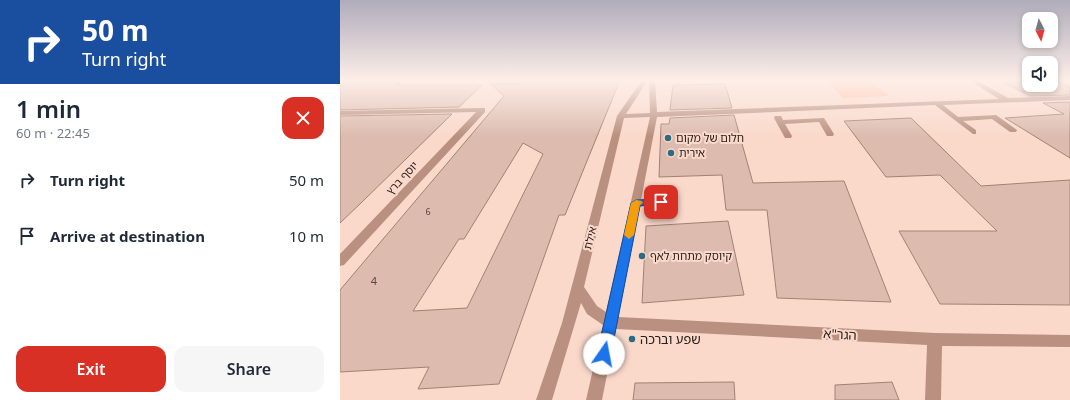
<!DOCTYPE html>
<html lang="en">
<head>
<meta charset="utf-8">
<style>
	:root { --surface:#fff; --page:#f6f6f7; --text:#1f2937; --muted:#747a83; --accent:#d93025 }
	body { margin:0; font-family:"Noto Sans","Noto Sans Hebrew",sans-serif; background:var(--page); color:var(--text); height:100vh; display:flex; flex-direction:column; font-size:15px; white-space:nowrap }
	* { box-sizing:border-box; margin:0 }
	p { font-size:13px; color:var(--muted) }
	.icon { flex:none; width:22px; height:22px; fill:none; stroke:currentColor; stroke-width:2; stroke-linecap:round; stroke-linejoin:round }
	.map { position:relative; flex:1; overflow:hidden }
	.sheet { display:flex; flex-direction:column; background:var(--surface); width:340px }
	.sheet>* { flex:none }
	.banner { background:#1a4fa0; color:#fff; overflow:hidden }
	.needle { width:26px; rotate:174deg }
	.tools { position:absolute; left:682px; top:12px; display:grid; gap:8px }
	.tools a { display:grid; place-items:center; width:36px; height:36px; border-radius:8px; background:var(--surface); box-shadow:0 2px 6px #0003; font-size:20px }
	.pin { position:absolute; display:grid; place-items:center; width:34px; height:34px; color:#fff; margin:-17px; border-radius:8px; box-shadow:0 2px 6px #0006 }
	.me { position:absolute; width:44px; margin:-22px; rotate:12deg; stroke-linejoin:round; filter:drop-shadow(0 0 3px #0008) }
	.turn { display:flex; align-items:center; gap:14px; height:84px; padding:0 16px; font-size:18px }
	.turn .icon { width:52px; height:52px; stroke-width:2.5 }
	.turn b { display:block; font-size:28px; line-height:34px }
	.round { display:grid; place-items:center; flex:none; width:42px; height:42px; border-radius:12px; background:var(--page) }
	.summary { display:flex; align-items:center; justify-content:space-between; height:68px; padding:0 16px }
	h1 { font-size:24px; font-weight:600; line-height:30px }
	.action { display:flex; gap:8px; margin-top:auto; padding:8px 16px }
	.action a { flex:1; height:46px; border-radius:12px; background:var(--accent); color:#fff; font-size:16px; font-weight:600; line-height:46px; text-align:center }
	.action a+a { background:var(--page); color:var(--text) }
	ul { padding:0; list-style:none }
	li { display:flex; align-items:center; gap:12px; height:56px; padding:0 16px }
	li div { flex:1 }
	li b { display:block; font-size:15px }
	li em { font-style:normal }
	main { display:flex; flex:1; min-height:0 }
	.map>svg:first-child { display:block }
	.green { fill:#feb89a }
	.building { fill:#ddbcaf; stroke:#a08275; fill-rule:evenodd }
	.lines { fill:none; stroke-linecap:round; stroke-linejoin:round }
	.minor { fill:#ba9180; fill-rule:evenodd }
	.route { fill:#1a73e8; stroke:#114b97 }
	.slow { fill:#f59e0b }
	.poi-dot { fill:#2c6b80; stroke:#fad9cb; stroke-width:1.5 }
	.labels { text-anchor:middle; stroke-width:4; stroke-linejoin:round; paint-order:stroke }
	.number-label { font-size:9px; fill:#584740 }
	.poi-label { font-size:11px; fill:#2c201b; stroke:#fad9cb; text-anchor:start }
	.street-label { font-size:11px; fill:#2c201b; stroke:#fad9cb }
	.near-number-label { font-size:11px; fill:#584740 }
	.near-street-label { font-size:13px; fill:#2c201b; stroke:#fad9cb }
	.near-poi-label { font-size:13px; fill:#2c201b; stroke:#fad9cb; text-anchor:start }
</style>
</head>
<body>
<main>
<section class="sheet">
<div class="banner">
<div class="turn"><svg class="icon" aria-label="right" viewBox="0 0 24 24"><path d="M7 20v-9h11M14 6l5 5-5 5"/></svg><div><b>50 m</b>Turn right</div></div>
</div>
<div class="summary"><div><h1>1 min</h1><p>60 m · 22:45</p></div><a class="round" style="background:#d93025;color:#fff"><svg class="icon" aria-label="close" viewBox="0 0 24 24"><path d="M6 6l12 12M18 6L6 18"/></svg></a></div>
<ul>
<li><svg class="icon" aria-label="right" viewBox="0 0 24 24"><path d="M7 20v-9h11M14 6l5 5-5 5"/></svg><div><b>Turn right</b></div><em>50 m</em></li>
<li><svg class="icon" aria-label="arrive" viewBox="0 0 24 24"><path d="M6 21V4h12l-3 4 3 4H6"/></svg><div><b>Arrive at destination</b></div><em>10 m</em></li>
</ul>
<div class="action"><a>Exit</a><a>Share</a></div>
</section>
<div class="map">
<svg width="730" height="400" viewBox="0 0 730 400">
	<rect width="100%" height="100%" fill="#fad9cb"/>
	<path class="green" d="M486 80H530L549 96 503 98Z"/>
	<path class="building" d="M0 80H64L56 85H142L119 107 0 110Z
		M182 80H280L225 215H219L159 384 78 389 89 367 0 372V290L164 96 151 84H178ZM183 143 203 154 127 308 73 311 119 239H124Z
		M660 80H689V85H711V80H715L730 87V95L690 96Z
		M385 84 392 108 330 110 333 85Z
		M730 102V158L665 118 724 114 703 103Z
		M112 114 21 203 0 223V116Z
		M394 115 413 183 504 181 551 302 437 298 427 210H386L382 175 319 177 321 124H329L330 118Z
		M571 118 641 186 730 180V305L600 304 559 231H657L600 175 546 177 504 121Z
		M388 221 404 295 302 303 306 226Z
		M394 382 395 400H293L295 383Z
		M552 382 559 400H495V385Z"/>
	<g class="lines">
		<path class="minor" d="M302 80H308L286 114 310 113 309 80H315L317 112 659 99 629 80H636L668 98 730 96V100L603 105 618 117 656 115 677 130 676 132H670L652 119 623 121 636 130V134H633L595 105 317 117 301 200 321 199 326 202 321 205 300 206 278 317 595 333 730 335V347L602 346 601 400H585L587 345 276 329 262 400H246L263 325 247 314 241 303 212 400H196L222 323 277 116ZM310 117 266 312 257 306 244 287 284 118Z
			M142 108H145V112L4 265 0 266V254L136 112 0 115V111Z
			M435 116H441L443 120 484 118 494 134 493 136H487L479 122 445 124 452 136 451 138H445L434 118Z"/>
	</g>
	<linearGradient id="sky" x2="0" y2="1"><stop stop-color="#b0acbb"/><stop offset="0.59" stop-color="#fdeee8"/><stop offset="1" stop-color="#fdeee8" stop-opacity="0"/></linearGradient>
	<rect width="730" height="136" fill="url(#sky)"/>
	<path class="route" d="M321 199 324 200 325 202 324 203 300 206 271 354 269 358 264 360 259 358 257 354 291 203 296 200Z"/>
	<path class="slow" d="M296 200 302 201 303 203 300 205 294 235 289 239 284 235 291 203Z"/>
	<g class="poi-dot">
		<circle cx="328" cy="138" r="4"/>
		<circle cx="331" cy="153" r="4"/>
		<circle cx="302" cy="256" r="4"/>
		<circle cx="292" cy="339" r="4"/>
	</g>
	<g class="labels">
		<g class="number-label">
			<text x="88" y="215">6</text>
		</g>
		<g class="poi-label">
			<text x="336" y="142">חלום של מקום</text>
			<text x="339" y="157">אירית</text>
			<text x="310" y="260">קיוסק מתחת לאף</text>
		</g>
		<g class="street-label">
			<text transform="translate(62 178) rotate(-47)" y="4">יוסף ברץ</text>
			<text transform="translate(250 238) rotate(-76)" y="4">אילת</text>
		</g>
		<g class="near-number-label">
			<text x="34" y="285">4</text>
		</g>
		<g class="near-street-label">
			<text transform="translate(500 334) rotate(3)" y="5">הגר"א</text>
		</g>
		<g class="near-poi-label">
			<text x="300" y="344">שפע וברכה</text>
		</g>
	</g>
</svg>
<div class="tools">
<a><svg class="needle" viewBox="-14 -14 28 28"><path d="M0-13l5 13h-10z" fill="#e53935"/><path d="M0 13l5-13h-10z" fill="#747a83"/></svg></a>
<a><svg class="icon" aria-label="sound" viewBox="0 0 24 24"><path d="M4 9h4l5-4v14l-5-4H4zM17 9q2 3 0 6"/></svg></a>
</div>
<div class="pin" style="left:321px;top:202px;background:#d93025"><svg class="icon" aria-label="arrive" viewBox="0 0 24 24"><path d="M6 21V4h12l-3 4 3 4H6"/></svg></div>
<svg class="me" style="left:264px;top:354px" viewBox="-20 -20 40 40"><circle r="19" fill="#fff"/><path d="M0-13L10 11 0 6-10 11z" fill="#1a73e8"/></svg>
</div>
</main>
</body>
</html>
